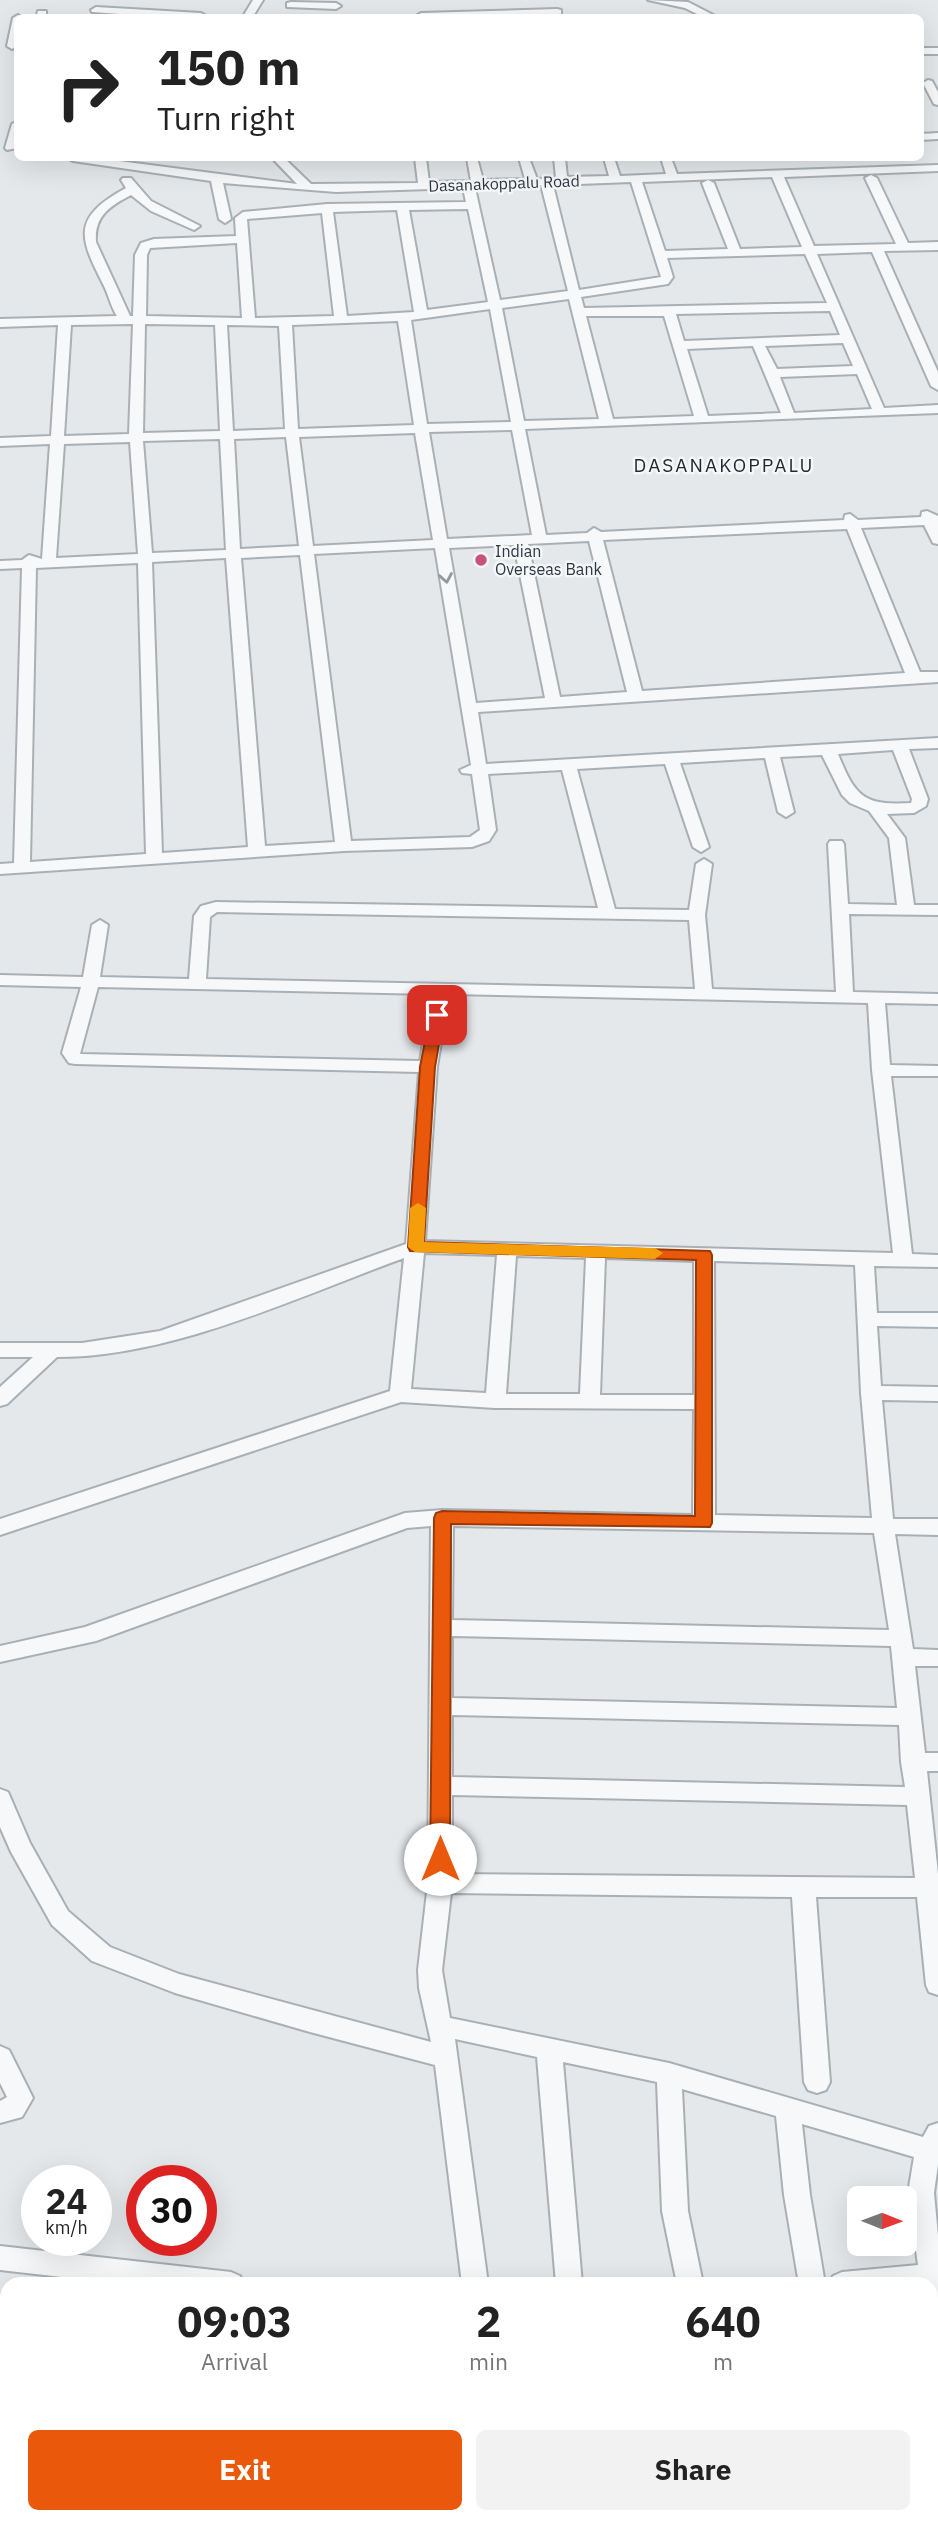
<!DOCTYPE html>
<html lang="en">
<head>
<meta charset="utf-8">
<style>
	:root { --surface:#fff; --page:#f2f2f2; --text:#222; --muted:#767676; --accent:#ea580c }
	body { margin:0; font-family:"IBM Plex Sans",sans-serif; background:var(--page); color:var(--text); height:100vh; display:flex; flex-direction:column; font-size:26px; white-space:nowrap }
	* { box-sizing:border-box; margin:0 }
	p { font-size:23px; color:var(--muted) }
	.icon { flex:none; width:38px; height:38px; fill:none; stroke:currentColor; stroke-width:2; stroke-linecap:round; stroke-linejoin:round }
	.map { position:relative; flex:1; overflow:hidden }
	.sheet { position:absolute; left:0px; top:2277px; width:938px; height:247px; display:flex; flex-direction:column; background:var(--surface); border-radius:21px 21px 0 0; box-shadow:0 7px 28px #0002 }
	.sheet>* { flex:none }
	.top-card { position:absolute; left:14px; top:14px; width:910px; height:147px; border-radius:10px; box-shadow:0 7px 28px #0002; background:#fff; color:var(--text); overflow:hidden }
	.needle { width:46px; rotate:91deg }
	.buttons { position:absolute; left:847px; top:2186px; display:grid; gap:14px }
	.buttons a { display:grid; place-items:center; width:70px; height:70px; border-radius:10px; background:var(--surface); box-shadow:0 7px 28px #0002; font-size:35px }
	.speed { position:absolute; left:21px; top:2165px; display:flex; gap:14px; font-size:35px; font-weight:700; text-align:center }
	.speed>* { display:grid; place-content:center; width:91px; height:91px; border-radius:50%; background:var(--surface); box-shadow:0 7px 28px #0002; line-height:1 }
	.speed small { font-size:18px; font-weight:400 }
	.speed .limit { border:10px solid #d22; background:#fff; color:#111 }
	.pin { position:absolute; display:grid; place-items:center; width:60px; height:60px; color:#fff; margin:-30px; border-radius:14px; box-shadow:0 4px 10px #0006 }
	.me { position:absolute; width:77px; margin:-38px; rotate:0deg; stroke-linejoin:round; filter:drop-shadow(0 0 5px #0008) }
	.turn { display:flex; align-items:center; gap:24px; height:147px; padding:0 28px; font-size:32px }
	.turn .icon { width:91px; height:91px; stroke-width:2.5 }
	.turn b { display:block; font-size:49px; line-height:60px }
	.eta { display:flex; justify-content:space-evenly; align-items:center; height:119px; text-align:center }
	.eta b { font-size:42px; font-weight:700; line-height:49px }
	.button { display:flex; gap:14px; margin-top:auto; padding:14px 28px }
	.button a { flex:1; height:80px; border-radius:10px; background:var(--accent); color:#fff; font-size:28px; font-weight:700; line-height:80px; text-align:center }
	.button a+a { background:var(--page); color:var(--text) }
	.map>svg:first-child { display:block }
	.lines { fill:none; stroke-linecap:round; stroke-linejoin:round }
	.minor-casing { stroke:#a9b0b5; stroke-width:4 }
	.minor { fill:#f7f8f9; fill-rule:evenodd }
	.oneway { stroke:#92989e }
	.route { fill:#ea580c; stroke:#983908; stroke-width:2 }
	.slow { fill:#f59e0b }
	.poi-dot { fill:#c75376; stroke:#f4f6f8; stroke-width:2.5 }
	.labels { text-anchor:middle; stroke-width:5; stroke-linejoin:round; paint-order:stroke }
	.far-street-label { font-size:16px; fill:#2d3843; stroke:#f4f6f8 }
	.far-poi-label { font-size:16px; fill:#2d3843; stroke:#f4f6f8; text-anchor:start }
	.far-quarter-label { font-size:19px; letter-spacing:2px; fill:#1f2934; stroke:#f4f6f8 }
</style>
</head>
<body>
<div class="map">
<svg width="938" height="2523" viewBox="0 0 938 2523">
	<rect width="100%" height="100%" fill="#e4e8eb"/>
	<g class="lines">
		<defs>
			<path id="minor" d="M253 0H263L252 18H242Z
				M648 0 688 2 719 18H705L685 8Z
				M291 2 336 3 341 6 336 9 287 7V3Z
				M96 7 201 13 206 16 173 18 92 12 91 10Z
				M557 9 561 10V14L476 18 416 16 421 13Z
				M38 11H46V18H36Z
				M18 15 23 18H18V45L12 49 7 46 13 18Z
				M920 48H938V54H920Z
				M928 80 932 81 938 92V105L934 104 923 83Z
				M18 121 17 148 7 150 5 148 12 124Z
				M938 133V139L920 140V134Z
				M67 158H96L297 184 274 160 284 158 311 184 418 183 415 158H426L429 182 471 181 467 158H477L483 180 525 179 519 158H529L537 179 556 178 554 158H565L567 177 609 176 604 158H614L620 176 666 174 661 158H671L677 174 938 165V171L784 177 814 246 896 244 865 178 871 175 877 178 908 243 938 242V250L884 251 938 372V390L931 386 872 252 817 254 884 408 938 405V413L525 429 546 535 587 533 594 528 601 532 844 520 845 515 850 514 858 520 921 517 922 512 927 511 938 516V544L933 543 924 525 861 528 920 672H938V682L478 712 486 764 938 738V748L909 749 928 799 926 806 914 813 887 814 905 838 914 905H938V915L849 914 853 992 938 994V1004L885 1003 890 1065 938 1066V1076H891L912 1254 938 1255V1267L874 1266 877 1313H938V1327L877 1326 881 1386 938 1387V1401L882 1400 893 1519H938V1535L895 1534 913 1649 938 1650V1666H915L925 1753H938V1771H927L938 1874V1995L929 1992 926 1985 917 1897H816L830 2082 826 2090 817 2093 808 2090 804 2082 792 1897 451 1893 442 1970 450 2018 669 2063 923 2137 929 2126 938 2123V2164L934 2193 938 2236V2308L931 2305V2284H829L833 2276 842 2272 918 2265 908 2193 914 2157 802 2124 810 2195 825 2284H799L784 2195 776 2116 682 2089 688 2211 703 2284H677L662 2211 657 2082 563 2062 582 2284H556L537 2057 455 2039 488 2284H462L435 2065 310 2032 175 1993 92 1961 52 1925 11 1852 0 1827V1789L8 1792 30 1843 68 1911 110 1947 179 1974 431 2042 419 1988 418 1970 428 1883 431 1526 407 1528 96 1641 0 1662V1646L85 1627 405 1513 442 1510 693 1515 694 1409 495 1408 401 1402 0 1535V1519L390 1391 404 1258C297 1297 173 1357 57 1357L7 1404 0 1406V1387L33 1357H0V1343H82L160 1331 406 1244 419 1072 75 1064 69 1063 62 1053 81 987 0 985V975L83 977 92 925 100 920 108 925 100 977 189 979 194 916 201 906 216 902 598 908 562 770 488 774 496 830 489 841 472 847 344 851 0 874V864L14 863 22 568 0 569V561L22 560 29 555 42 559 50 444 0 446V438L51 436 58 325 0 327V319L117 316C111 307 109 296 104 286 79 237 71 218 126 188L121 180 123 178H131L151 201 200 226 194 230 151 211 131 195C110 206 94 216 96 242L130 316H133L135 255 141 243 154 239 236 236 235 218 243 212 327 204 466 202 463 188 336 192 223 183 231 219 225 223 219 219 211 181 73 161ZM772 177 802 247 740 249 714 183 708 180 702 183 728 249 665 251 642 182ZM631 182 661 277 579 290 553 185ZM541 185 568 291 500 300 475 188ZM468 209 488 302 427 310 409 210ZM397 210 414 312 347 316 333 212ZM322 213 334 316 255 318 247 219ZM237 243 242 318 146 316 147 255 150 248ZM805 254 827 303 584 308 581 297 668 284 673 277 667 258ZM569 299 599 419 524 421 502 308ZM490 309 511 422 427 424 411 320ZM830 311 840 335 684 341 676 314ZM586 316H664L694 416 613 419ZM398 321 414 425 298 429 292 325ZM133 324 129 434 64 436 71 325ZM145 324 215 325 220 431 143 433ZM227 325 279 326 285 429 233 431ZM843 343 853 366 777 369 765 346ZM753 346 781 413 708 416 687 349ZM857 374 872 409 794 413 780 377ZM512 430 532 535 447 539 429 432ZM415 433 433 540 313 546 299 437ZM286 437 299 546 240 549 234 439ZM220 439 226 550 152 553 143 441ZM130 442 138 554 56 558 64 444ZM847 529 905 673 642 691 603 540ZM589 541 627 692 560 697 528 544ZM514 545 545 698 476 703 449 548ZM435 548 471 765 460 770 462 773 472 774 480 830 470 837 351 841 314 554ZM300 555 335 842 265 846 241 558ZM226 558 248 847 162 853 152 562ZM138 563 146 854 30 862 36 568ZM893 750 912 799 911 803C863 806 855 796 838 754ZM822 755 842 795 850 803 869 811 889 838 897 905 848 904 844 844 842 841H830L828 844 836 992 712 989 705 915 712 864 704 859 696 864 689 910 615 909 577 769 665 764 693 847 701 852 709 847 680 763 765 758 778 812 786 817 794 812 780 757ZM217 912 689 920 695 989 206 979 210 917ZM98 987 431 994 420 1061 80 1054ZM449 994 868 1003 872 1070 893 1253 425 1241 437 1067ZM424 1253 497 1255 486 1393 411 1389ZM516 1256 586 1258 580 1394H506ZM605 1258 694 1261V1395H600ZM714 1261 855 1265 861 1393 872 1518 715 1515ZM453 1526 874 1533 889 1630 452 1620ZM452 1636 891 1646 897 1708 452 1698ZM452 1715 899 1725 901 1762 905 1787 452 1777ZM452 1795 907 1805 915 1878 452 1874Z
				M0 2046 9 2050 33 2098 22 2117 0 2123V2101L7 2097 0 2083Z
				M0 2246 231 2272 240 2276 244 2284H123L0 2270Z
				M0 2367 7 2368V2394L0 2393Z
				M7 2505V2516H28V2523H0V2516Z
				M186 2516H214L215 2523H187Z
				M491 2516H519L520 2523H492Z
				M840 2516H868L869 2523H841Z"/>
		</defs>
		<use href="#minor" class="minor-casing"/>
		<use href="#minor" class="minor"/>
	</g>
	<defs><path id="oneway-chevron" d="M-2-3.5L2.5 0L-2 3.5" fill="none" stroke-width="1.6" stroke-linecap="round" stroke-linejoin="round" transform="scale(1.75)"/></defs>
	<use class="oneway" href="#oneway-chevron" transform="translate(446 578) rotate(80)"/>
	<path class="route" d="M437 1010 444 1015 435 1067 424 1242 710 1251 712 1255V1523L710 1527 451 1524 450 1859 447 1864 440 1866 433 1864 430 1859 434 1518 436 1513 442 1511 695 1516 696 1260 410 1251 408 1247 420 1067 430 1015Z"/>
	<path class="slow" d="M418 1203 426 1208 424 1242 655 1248 663 1253 655 1259 415 1252 408 1247 410 1208Z"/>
	<circle class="poi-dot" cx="481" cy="560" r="7"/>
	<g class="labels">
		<g class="far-street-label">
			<text transform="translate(504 183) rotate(-2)" y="6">Dasanakoppalu Road</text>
		</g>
		<g class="far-poi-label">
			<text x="495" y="557">Indian<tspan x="495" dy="18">Overseas Bank</tspan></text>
		</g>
		<g class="far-quarter-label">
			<text x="724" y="472">DASANAKOPPALU</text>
		</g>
	</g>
</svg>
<div class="buttons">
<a><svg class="needle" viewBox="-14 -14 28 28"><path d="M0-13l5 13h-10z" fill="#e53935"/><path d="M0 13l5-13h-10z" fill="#767676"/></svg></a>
</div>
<div class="speed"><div>24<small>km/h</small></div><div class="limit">30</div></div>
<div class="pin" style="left:437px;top:1015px;background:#d93025"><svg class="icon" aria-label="arrive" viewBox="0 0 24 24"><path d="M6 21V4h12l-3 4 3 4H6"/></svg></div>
<svg class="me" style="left:440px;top:1859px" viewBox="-20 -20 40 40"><circle r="19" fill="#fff"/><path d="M0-13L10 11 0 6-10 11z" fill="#ea580c"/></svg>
<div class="top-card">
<div class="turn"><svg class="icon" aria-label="right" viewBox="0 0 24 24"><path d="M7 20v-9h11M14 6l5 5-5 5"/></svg><div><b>150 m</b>Turn right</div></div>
</div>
<section class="sheet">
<div class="eta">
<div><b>09:03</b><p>Arrival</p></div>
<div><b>2</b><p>min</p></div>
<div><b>640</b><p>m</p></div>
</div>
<div class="button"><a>Exit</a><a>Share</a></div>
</section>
</div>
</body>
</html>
